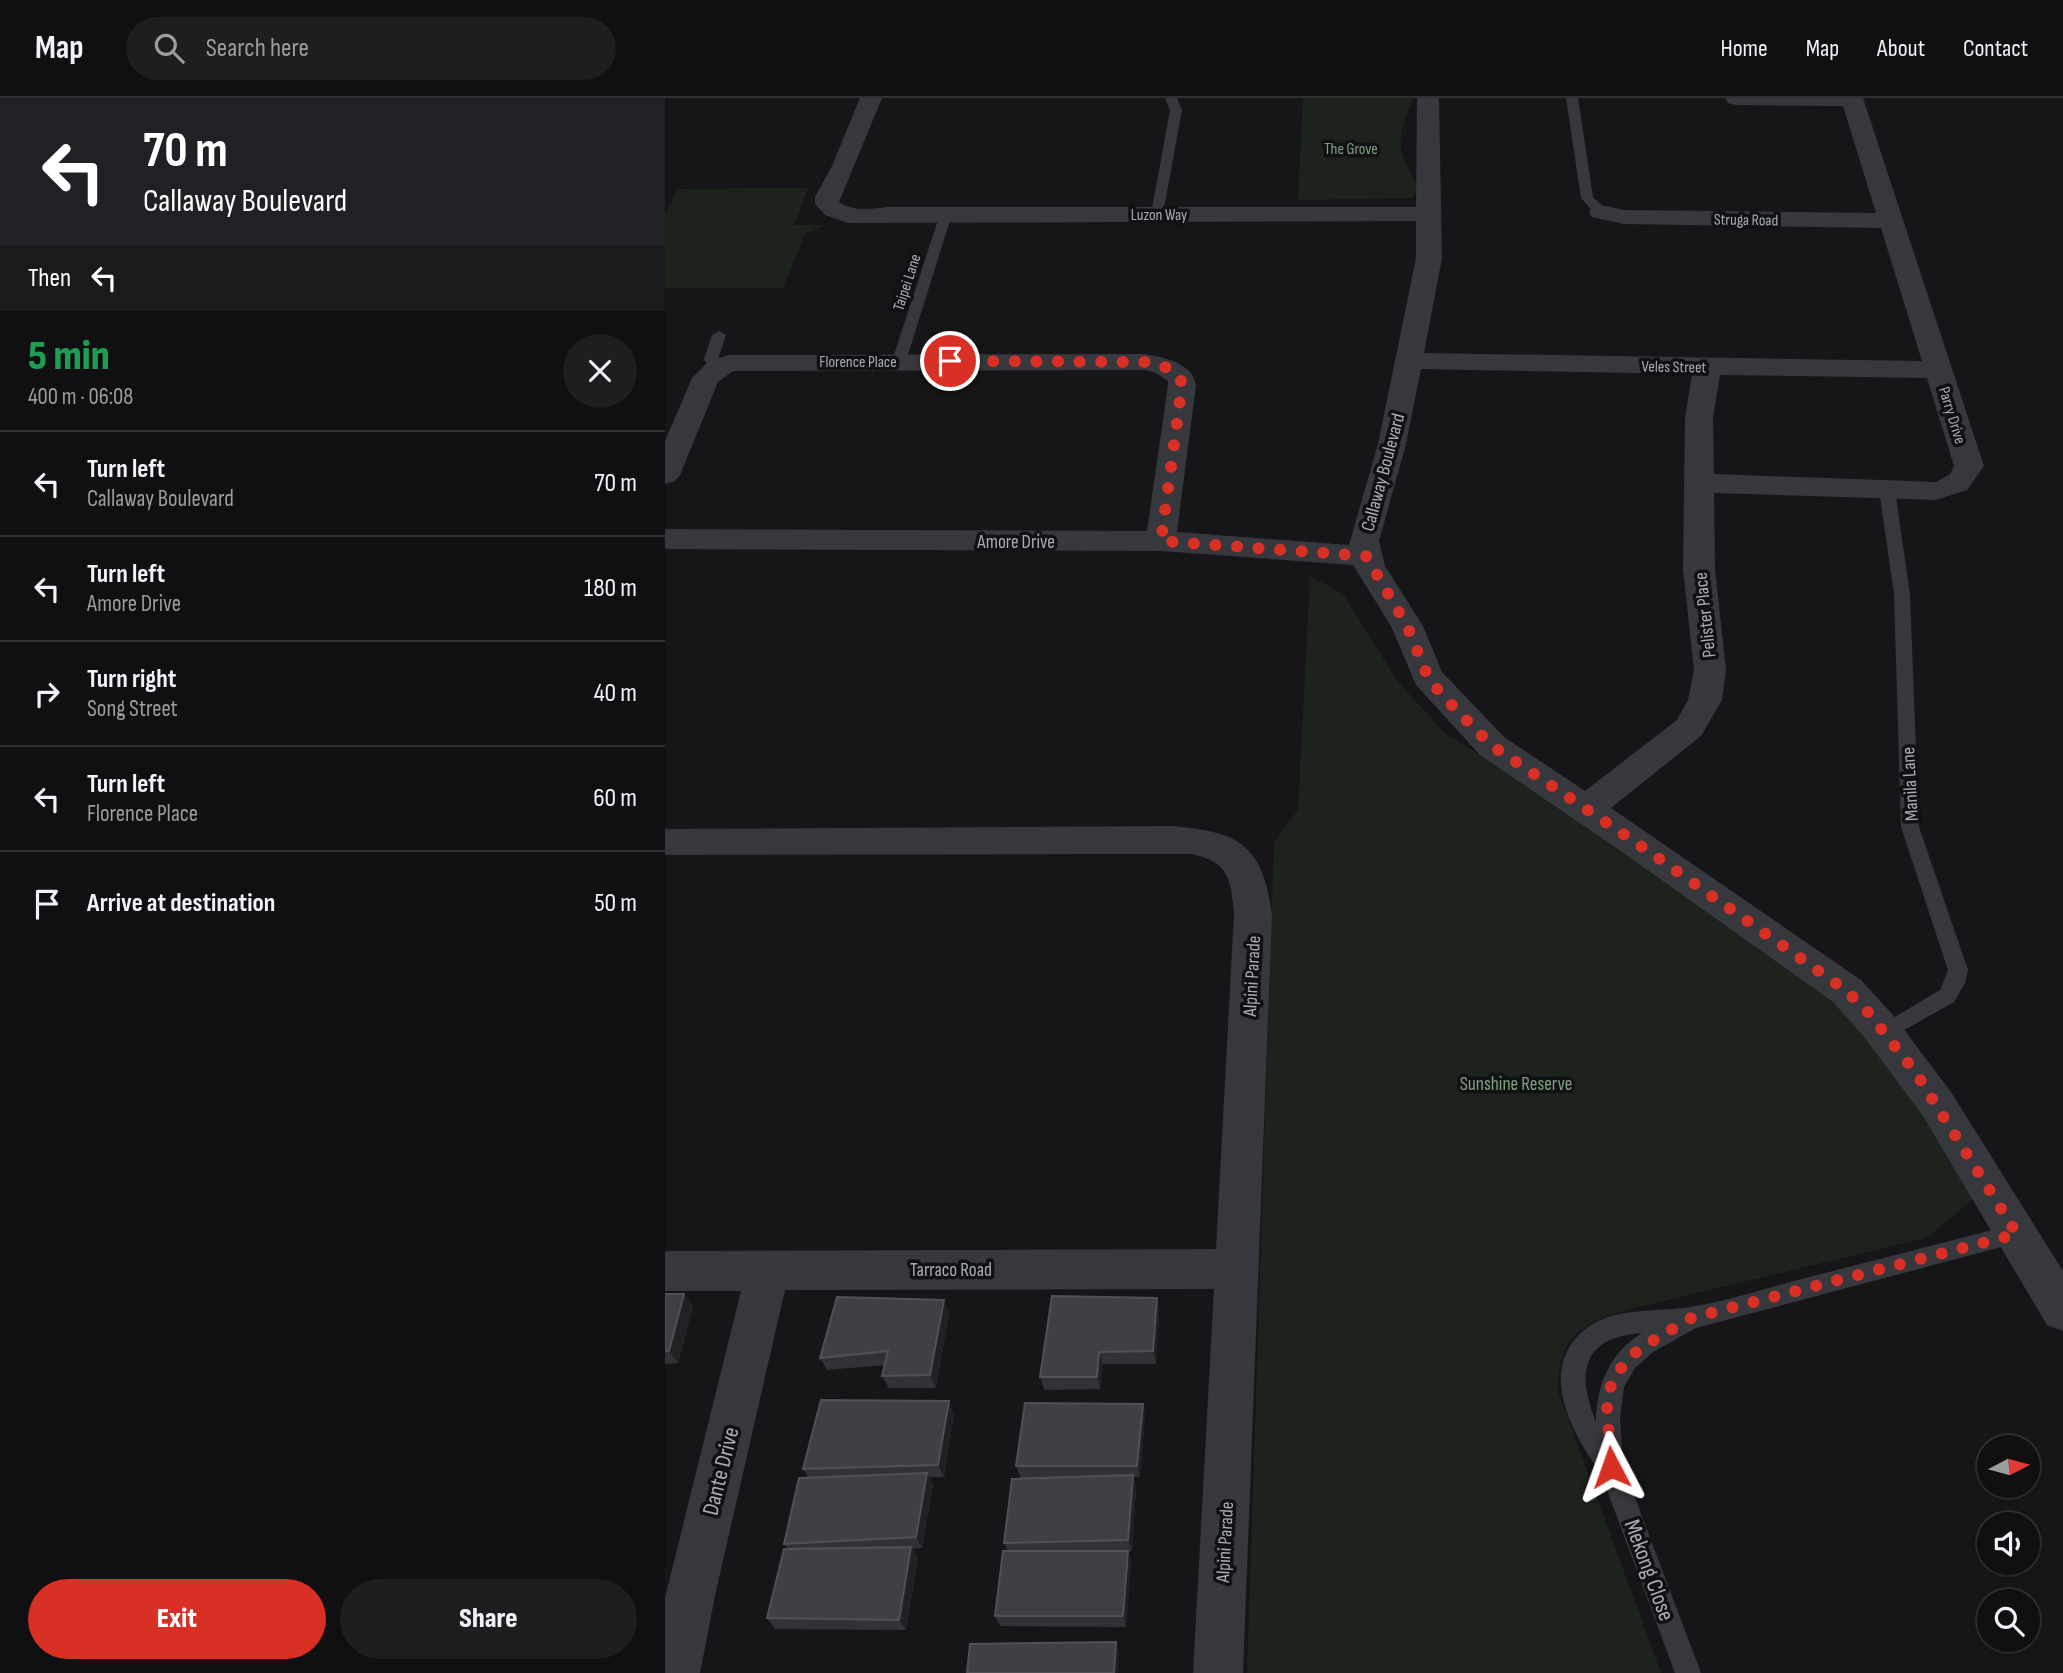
<!DOCTYPE html>
<html lang="en">
<head>
<meta charset="utf-8">
<style>
	:root { --surface:#101012; --page:#1e1e20; --text:#f1f3f6; --muted:#9c9d9f; --line:#303032; --accent:#d93025 }
	body { margin:0; font-family:"Sofia Sans Condensed",sans-serif; background:var(--page); color:var(--text); height:100vh; display:flex; flex-direction:column; font-size:26px; white-space:nowrap }
	* { box-sizing:border-box; margin:0 }
	p { font-size:23px; color:var(--muted) }
	.icon { flex:none; width:38px; height:38px; fill:none; stroke:currentColor; stroke-width:2; stroke-linecap:round; stroke-linejoin:round }
	.map { position:relative; flex:1; overflow:hidden }
	.panel { display:flex; flex-direction:column; background:var(--surface); width:665px }
	.panel>* { flex:none }
	.top-card { background:#202124; color:#fff; overflow:hidden }
	.needle { width:46px; rotate:84deg }
	.buttons { position:absolute; left:1312px; top:1337px; display:grid; gap:14px }
	.buttons a { display:grid; place-items:center; width:63px; height:63px; border-radius:50%; background:var(--surface); box-shadow:0 2px 5px #0004,0 0 0 2px var(--line); font-size:35px }
	.pin { position:absolute; display:grid; place-items:center; width:60px; height:60px; color:#fff; margin:-30px; border:4px solid #fff; border-radius:50%; box-shadow:0 2px 7px #0007 }
	.me { position:absolute; width:77px; margin:-38px; rotate:356deg; stroke-linejoin:round; filter:drop-shadow(0 0 5px #0008) }
	.turn { display:flex; align-items:center; gap:24px; height:147px; padding:0 28px; font-size:32px }
	.turn .icon { width:91px; height:91px; stroke-width:2.5 }
	.turn b { display:block; font-size:49px; line-height:60px }
	.then { display:flex; align-items:center; height:66px; padding:0 28px; background:#0003; gap:14px; font-size:26px }
	.round { display:grid; place-items:center; flex:none; width:74px; height:74px; border-radius:37px; background:var(--page) }
	.headline { display:flex; align-items:center; justify-content:space-between; height:119px; padding:0 28px }
	h1 { font-size:42px; font-weight:800; line-height:52px; color:#1e9e55 }
	.button { display:flex; gap:14px; margin-top:auto; padding:14px 28px }
	.button a { flex:1; height:80px; border-radius:42px; background:var(--accent); color:#fff; font-size:28px; font-weight:800; line-height:80px; text-align:center }
	.button a+a { background:var(--page); color:var(--text) }
	ul { padding:0; list-style:none }
	li { display:flex; align-items:center; gap:21px; height:105px; padding:0 28px; border-top:2px solid var(--line) }
	li div { flex:1 }
	li b { display:block; font-size:26px }
	li em { font-style:normal }
	header { display:flex; align-items:center; gap:42px; box-sizing:border-box; height:98px; padding:0 35px; background:var(--surface); border-bottom:2px solid var(--line) }
	header strong { font-size:33px }
	nav { display:flex; gap:38px; margin-inline-start:auto; font-size:24px }
	.search { width:490px; height:63px; background:var(--page); display:flex; align-items:center; gap:18px; box-sizing:border-box; padding:0 24px; border-radius:38px; color:var(--muted); font-size:26px }
	main { display:flex; flex:1; min-height:0 }
	.map>svg:first-child { display:block }
	.green { fill:#1c231d }
	.lines { fill:none; stroke-linecap:round; stroke-linejoin:round }
	.lane { fill:#37383d; fill-rule:evenodd }
	.street { fill:#37383d; fill-rule:evenodd }
	.wall { fill:#323236 }
	.shaded-wall { fill:#212124 }
	.building { fill:#3f3f44; stroke:#4f5156; stroke-width:2 }
	.route { stroke:#d93025; stroke-width:12; stroke-dasharray:0 21.6 }
	.labels { text-anchor:middle; stroke-width:7; stroke-linejoin:round; paint-order:stroke }
	.far-park-label { font-size:16px; fill:#7fa381; stroke:#111113 }
	.far-street-label { font-size:16px; fill:#a8adb8; stroke:#111113 }
	.street-label { font-size:19px; fill:#a8adb8; stroke:#111113 }
	.park-label { font-size:19px; fill:#7fa381; stroke:#111113 }
	.near-street-label { font-size:23px; fill:#a8adb8; stroke:#111113 }
</style>
</head>
<body>
<header>
<strong>Map</strong>
<div class="search"><svg class="icon" aria-label="search" viewBox="0 0 24 24"><circle cx="10" cy="10" r="6"/><path d="M15 15l6 6"/></svg>Search here</div>
<nav><a>Home</a><a>Map</a><a>About</a><a>Contact</a></nav>
</header>
<main>
<section class="panel">
<div class="top-card">
<div class="turn"><svg class="icon" aria-label="left" viewBox="0 0 24 24"><path d="M17 20v-9H6M10 6l-5 5 5 5"/></svg><div><b>70 m</b>Callaway Boulevard</div></div>
<div class="then">Then<svg class="icon" aria-label="left" viewBox="0 0 24 24"><path d="M17 20v-9H6M10 6l-5 5 5 5"/></svg></div>
</div>
<div class="headline"><div><h1>5 min</h1><p>400 m · 06:08</p></div><a class="round"><svg class="icon" aria-label="close" viewBox="0 0 24 24"><path d="M6 6l12 12M18 6L6 18"/></svg></a></div>
<ul>
<li><svg class="icon" aria-label="left" viewBox="0 0 24 24"><path d="M17 20v-9H6M10 6l-5 5 5 5"/></svg><div><b>Turn left</b><p>Callaway Boulevard</p></div><em>70 m</em></li>
<li><svg class="icon" aria-label="left" viewBox="0 0 24 24"><path d="M17 20v-9H6M10 6l-5 5 5 5"/></svg><div><b>Turn left</b><p>Amore Drive</p></div><em>180 m</em></li>
<li><svg class="icon" aria-label="right" viewBox="0 0 24 24"><path d="M7 20v-9h11M14 6l5 5-5 5"/></svg><div><b>Turn right</b><p>Song Street</p></div><em>40 m</em></li>
<li><svg class="icon" aria-label="left" viewBox="0 0 24 24"><path d="M17 20v-9H6M10 6l-5 5 5 5"/></svg><div><b>Turn left</b><p>Florence Place</p></div><em>60 m</em></li>
<li><svg class="icon" aria-label="arrive" viewBox="0 0 24 24"><path d="M6 21V4h12l-3 4 3 4H6"/></svg><div><b>Arrive at destination</b></div><em>50 m</em></li>
</ul>
<div class="button"><a>Exit</a><a>Share</a></div>
</section>
<div class="map">
<svg width="1398" height="1575" viewBox="0 0 1398 1575">
	<rect width="100%" height="100%" fill="#161618"/>
	<path class="green" d="M638 0H748C741 20 731 38 738 59 742 70 749 79 752 89L748 100 633 102Z
		M143 90 129 127H160L140 136 118 190H0V117L13 91Z
		M645 478 678 496 733 584 781 636 867 689 1143 882 1182 915 1218 956 1311 1099 1261 1140 965 1211C918 1224 892 1239 893 1293L996 1575H582L609 744 633 712Z"/>
	<g class="lines">
		<path class="lane" d="M500 0H512L517 12 498 116 492 120 486 116 505 12Z
			M901 0H913L928 99 941 111V117H931L916 100Z
			M281 112 287 116 241 263 239 266H229L227 263 275 116Z
			M54 233 61 237 53 261 61 269 54 273 44 270 39 261 47 237Z
			M1222 387 1230 392 1245 496 1254 729 1303 872 1300 885 1289 904 1220 943 1213 941 1210 935 1213 929 1275 892 1283 872 1236 729 1229 496 1214 392Z
			M1351 1126 1359 1129 1362 1136 1359 1143 1031 1230 988 1254 970 1270 959 1289 955 1320 958 1368 1036 1575H1010L936 1376C911 1340 875 1282 911 1240 939 1207 987 1215 1025 1209 1060 1204 1095 1192 1129 1183 1203 1164 1277 1145 1351 1126ZM977 1235C945 1254 931 1288 931 1324 911 1275 917 1239 977 1235Z"/>
		<path class="street" d="M195 0H217L174 104C189 114 205 111 222 109H751L752 0H774L777 160 759 255 1257 263 1216 130 959 126 927 119 924 114 927 109 936 107 959 112 1211 115 1178 8 1071 7 1063 5 1060 0H1198L1319 368 1302 392 1271 402 1049 395 1050 471 1061 572 1057 602 1036 638 946 710 1196 882 1228 917 1286 994 1398 1173V1233L1382 1227 1258 1018 1200 940 1168 904 953 751 815 657 751 587 726 528 688 467 496 453 0 451V431L482 433 503 287V283L491 275 480 272 68 273 53 284 15 377 10 383 0 386V343L27 280 44 263 64 257 480 256C499 260 527 264 531 287L512 434 684 447 713 346 751 160V123L183 125 160 117 150 106V99L167 68ZM756 271 1027 276 1020 320 1018 471 1029 572 1023 602 1012 622 920 693 839 639 777 574 758 528 720 468 714 443 741 346ZM1055 277 1262 280 1289 368 1285 376 1271 384 1049 376 1048 320Z
			M506 728C574 734 597 745 607 816L578 1575H528L549 1191 120 1192 51 1493 35 1575H0V1500L76 1193H0V1153L551 1151 569 816C566 782 564 763 526 756L0 757V731Z"/>
	</g>
	<path class="wall" d="M0 1196H19L28 1209 13 1265 0 1266Z
		M492 1200 494 1214 491 1266H438L435 1291 379 1292 375 1279Z
		M284 1215 271 1290H224L217 1278 220 1267 162 1272 155 1260Z
		M478 1306 480 1318 475 1379H468L471 1389 467 1453H463L466 1464 461 1529 335 1528 330 1518 343 1453 339 1445 356 1380 351 1368Z
		M289 1316 279 1379H264L268 1387 257 1450 247 1451 253 1460 241 1532 110 1531 102 1520 123 1451 119 1446 144 1380 138 1371Z"/>
	<path class="shaded-wall" d="M19 1196 28 1209 13 1265 4 1253Z
		M492 1200 494 1214 491 1266 488 1253Z
		M279 1202 284 1215 271 1290 265 1277Z
		M434 1254 438 1266 435 1291 432 1279Z
		M284 1303 289 1316 279 1379 273 1367Z
		M478 1306 480 1318 475 1379 472 1368Z
		M262 1375 268 1387 257 1450 251 1439Z
		M468 1377 471 1389 467 1453 463 1442Z
		M246 1449 253 1460 241 1532 234 1522Z
		M463 1453 466 1464 461 1529 458 1518Z
		M451 1544 454 1554 453 1575H449Z"/>
	<path class="building" d="M0 1196H19L4 1253H0Z
		M387 1198 492 1200 488 1253 434 1254 432 1279H375Z
		M172 1199 279 1202 265 1277 217 1278 223 1253 155 1260Z
		M156 1302 284 1303 273 1367 138 1371Z
		M360 1305 478 1306 472 1368H351Z
		M262 1375 251 1439 119 1446 134 1380Z
		M468 1377 463 1442 339 1445 347 1381Z
		M246 1449 234 1522 102 1520 119 1451Z
		M338 1453H463L458 1518H330Z
		M451 1544 449 1575H302L305 1546Z"/>
	<g class="lines">
		<path class="route" d="M285 263 480 264C495 267 514 270 517 287L496 443 701 458 742 528 763 579 777 597 827 648 966 741 1182 893 1202 913 1251 975 1352 1136 1026 1220 974 1251 958 1267 946 1287 942 1309 946 1369"/>
	</g>
	<g class="labels">
		<g class="far-park-label">
			<text x="686" y="56">The Grove</text>
		</g>
		<g class="far-street-label">
			<text x="494" y="122">Luzon Way</text>
			<text transform="translate(1081 121) rotate(1)" y="6">Struga Road</text>
			<text transform="translate(241 184) rotate(-72)" y="6">Taipei Lane</text>
			<text x="193" y="269">Florence Place</text>
			<text transform="translate(1009 268) rotate(1)" y="6">Veles Street</text>
			<text transform="translate(1288 317) rotate(73)" y="6">Parry Drive</text>
		</g>
		<g class="street-label">
			<text transform="translate(717 374) rotate(-75)" y="7">Callaway Boulevard</text>
			<text x="351" y="450">Amore Drive</text>
			<text transform="translate(1039 517) rotate(-96)" y="7">Pelister Place</text>
			<text transform="translate(1244 686) rotate(-93)" y="7">Manila Lane</text>
			<text transform="translate(586 878) rotate(-87)" y="7">Alpini Parade</text>
			<text x="286" y="1178">Tarraco Road</text>
			<text transform="translate(559 1444) rotate(-87)" y="7">Alpini Parade</text>
		</g>
		<g class="park-label">
			<text x="851" y="992">Sunshine Reserve</text>
		</g>
		<g class="near-street-label">
			<text transform="translate(55 1373) rotate(-76)" y="8">Dante Drive</text>
			<text transform="translate(985 1472) rotate(70)" y="8">Mekong Close</text>
		</g>
	</g>
</svg>
<div class="buttons">
<a><svg class="needle" viewBox="-14 -14 28 28"><path d="M0-13l5 13h-10z" fill="#e53935"/><path d="M0 13l5-13h-10z" fill="#9c9d9f"/></svg></a>
<a><svg class="icon" aria-label="sound" viewBox="0 0 24 24"><path d="M4 9h4l5-4v14l-5-4H4zM17 9q2 3 0 6"/></svg></a>
<a><svg class="icon" aria-label="search" viewBox="0 0 24 24"><circle cx="10" cy="10" r="6"/><path d="M15 15l6 6"/></svg></a>
</div>
<div class="pin" style="left:285px;top:263px;background:#d93025"><svg class="icon" aria-label="arrive" viewBox="0 0 24 24"><path d="M6 21V4h12l-3 4 3 4H6"/></svg></div>
<svg class="me" style="left:946px;top:1369px" viewBox="-20 -20 40 40"><path d="M0-17L14 15 0 8-14 15z" fill="#d93025" stroke="#fff" stroke-width="4"/></svg>
</div>
</main>
</body>
</html>
